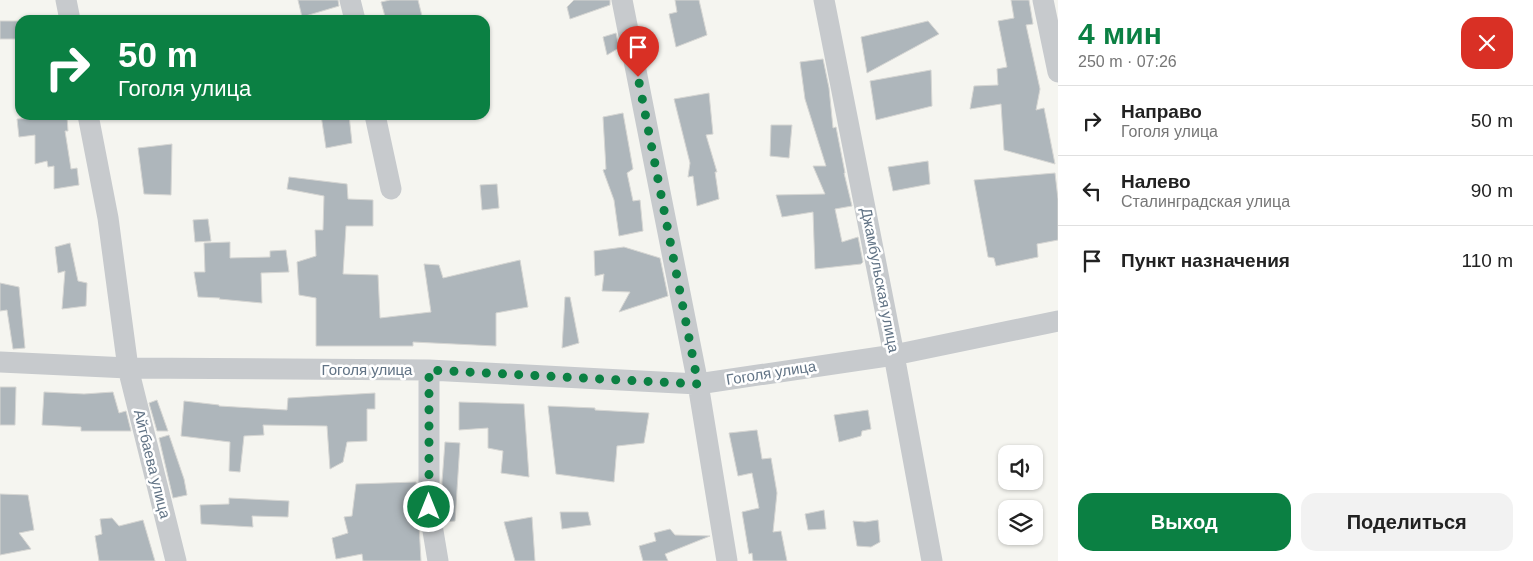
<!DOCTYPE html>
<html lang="ru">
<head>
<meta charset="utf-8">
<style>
	:root { --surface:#fff; --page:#f2f2f2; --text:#222; --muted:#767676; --line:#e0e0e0; --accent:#0b8043 }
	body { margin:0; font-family:Helvetica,sans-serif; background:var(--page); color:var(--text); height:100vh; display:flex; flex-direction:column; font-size:19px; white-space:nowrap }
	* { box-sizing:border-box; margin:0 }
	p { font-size:16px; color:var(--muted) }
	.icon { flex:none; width:28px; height:28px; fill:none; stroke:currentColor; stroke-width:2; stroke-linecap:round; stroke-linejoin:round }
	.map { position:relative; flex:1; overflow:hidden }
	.sheet { display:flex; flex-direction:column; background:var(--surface); width:475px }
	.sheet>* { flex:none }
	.banner { position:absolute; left:15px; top:15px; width:475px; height:105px; border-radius:15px; box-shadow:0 1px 4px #0004; background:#0b8043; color:#fff; overflow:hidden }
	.controls { position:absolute; left:998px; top:445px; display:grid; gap:10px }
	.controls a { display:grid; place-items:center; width:45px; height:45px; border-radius:10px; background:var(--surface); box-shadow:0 1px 4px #0004; font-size:25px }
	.pin { position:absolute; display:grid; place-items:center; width:42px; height:42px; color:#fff; margin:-51px -21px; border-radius:50% 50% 50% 0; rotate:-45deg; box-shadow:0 0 5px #0007 }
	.pin .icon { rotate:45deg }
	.me { position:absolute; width:55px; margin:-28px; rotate:0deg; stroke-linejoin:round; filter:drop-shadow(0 0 4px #0008) }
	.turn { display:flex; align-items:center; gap:18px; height:105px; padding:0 20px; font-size:22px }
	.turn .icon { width:65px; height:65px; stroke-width:2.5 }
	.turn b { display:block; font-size:35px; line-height:42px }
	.round { display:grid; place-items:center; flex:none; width:52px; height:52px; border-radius:15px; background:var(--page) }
	.overview { display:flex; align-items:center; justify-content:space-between; height:85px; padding:0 20px }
	h1 { font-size:30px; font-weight:700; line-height:38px; color:var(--accent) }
	.action { display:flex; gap:10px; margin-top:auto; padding:10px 20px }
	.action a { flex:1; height:58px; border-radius:15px; background:var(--accent); color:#fff; font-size:20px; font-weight:700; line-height:58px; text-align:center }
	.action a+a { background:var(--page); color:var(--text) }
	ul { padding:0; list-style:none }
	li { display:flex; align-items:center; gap:15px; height:70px; padding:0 20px; border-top:1px solid var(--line) }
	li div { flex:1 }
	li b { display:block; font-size:19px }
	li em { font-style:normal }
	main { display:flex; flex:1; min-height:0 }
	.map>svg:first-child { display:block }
	.building { fill:#aeb6bb; stroke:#d6d6d3 }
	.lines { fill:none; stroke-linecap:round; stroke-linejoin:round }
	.minor { stroke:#c7cacd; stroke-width:21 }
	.route { stroke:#0b8043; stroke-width:9; stroke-dasharray:0 16.2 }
	.labels { text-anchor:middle; stroke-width:5; stroke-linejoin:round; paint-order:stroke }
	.street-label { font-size:15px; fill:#617385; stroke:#fff }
</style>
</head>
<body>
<main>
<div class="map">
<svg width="1058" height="561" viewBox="0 0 1058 561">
	<rect width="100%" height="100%" fill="#f5f5f0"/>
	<path class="building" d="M298 0H338L339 6 302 17Z
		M390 0H418L423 20H386L381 2Z
		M574 0H610V5L570 19 567 7Z
		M675 0H699L707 35 676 47 669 14 677 12Z
		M1011 0H1029L1033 24 1026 25 1040 89 1036 110 1044 108 1055 164 1004 150 1001 104 970 109 974 86 998 85 997 69 1007 67 998 21 1014 18Z
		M0 21H20V39H0Z
		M928 21 939 34 867 73 861 37Z
		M616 33 619 48 607 55 603 37Z
		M823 59 829 88 833 128 836 127 845 173H844L852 206 835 209 842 242 858 237 863 262 861 264 815 269 813 212 782 217 776 195 825 194 813 166H826L805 99 800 62Z
		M931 70 932 106 876 120 870 81Z
		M709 93 713 134 706 135 717 172H715L719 199 697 206 693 176 688 177 690 163 674 99Z
		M623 113 633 169 627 173 633 201 640 200 643 231 619 236 614 200 603 170 606 169 603 117Z
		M321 115H349L352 143 326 148Z
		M67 116 68 131H65L71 169 77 168 79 185 54 189V166L48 167 47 161 35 164V135L19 137 17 119Z
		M771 125H792L789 158 770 156Z
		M172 144 171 195 144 194 138 148Z
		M928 161 930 184 893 191 888 167Z
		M1055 173 1058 199V240L1037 244 1038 257 996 266 994 258 988 257 974 180Z
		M289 177 347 184 348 199 373 200V226H346L343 274 378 275 380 318 431 312 424 264 439 265 443 278 520 260 528 307 496 313V346L413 342V346H316V298L299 295 297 262 316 256 315 230H323L324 196 287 189Z
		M497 184 499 208 482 210 480 185Z
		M208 219 211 241 195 242 193 220Z
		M230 242V258L270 257V251L286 250 289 272 261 273 262 303 219 299 220 298 198 297 194 272H205L204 243Z
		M70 243 78 281 87 283 86 306 62 309 65 271 58 273 55 247Z
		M624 247 660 258 668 296 619 312 630 292 602 291 604 274 595 276 594 251Z
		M0 283 19 287 25 348 13 349 7 310 0 311Z
		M565 297H570L579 343 562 348Z
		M0 387H16L15 425H0Z
		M44 392 84 394 113 392 119 413 126 411 131 431H81V427L42 425Z
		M375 393V409H367V441L347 442 343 462 330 469 327 426 263 425 264 435 244 436 240 472 229 471 230 442 181 436 184 401 219 405V406L287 410 288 398Z
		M157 400 168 431H157L149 403Z
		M459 402 524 404 529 477 501 473 503 451 488 448V428L459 430Z
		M548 406 595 408V410L649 413 644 443 617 446 614 482 556 474Z
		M868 410 871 429 862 431 861 436 839 442 834 415Z
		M757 430 762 459 771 458 777 493 773 532 781 531 787 561H753L752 553 749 554 742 512 759 508 752 473 738 476 729 433Z
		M169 435 184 479 187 495 173 498 159 438Z
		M445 442 460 443 455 521 444 522 442 506V482Z
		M416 482V507L419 525 421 561H363L362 554 336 559 332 538 348 533 344 517 352 516 356 484Z
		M0 494 28 495 34 530 19 533 31 549 0 555Z
		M229 498 289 501 288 517 252 516 253 527 201 524 200 505 229 504Z
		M824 510 826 529 808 530 805 514Z
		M560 512H588L591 525 562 529Z
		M532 517 535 561H515L504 522Z
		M112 518 119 526 143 520 155 561H99L95 536 102 534 100 519Z
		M878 520 880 542 871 547 857 546 853 521 865 522Z
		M670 529 675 535 710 536 665 554 668 561H643L639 546 656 541 654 533Z"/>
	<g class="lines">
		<path class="minor" d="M66 0 70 20
			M350 0 355 20
			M622 0 698 384 727 561
			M824 0 894 355 932 561
			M1043 0 1058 72
			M88 115 108 218 128 368 176 561
			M375 115 391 189
			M0 362 128 368 429 370 698 384 894 355 1058 321
			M429 370V507L438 561"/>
	</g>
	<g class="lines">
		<path class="route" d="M429 507V370L698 384 638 77"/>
	</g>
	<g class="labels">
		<g class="street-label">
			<text transform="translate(880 280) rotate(79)" y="5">Джамбульская улица</text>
			<text x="367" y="375">Гоголя улица</text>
			<text transform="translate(771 373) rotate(-9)" y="5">Гоголя улица</text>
			<text transform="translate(152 464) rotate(76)" y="5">Айтбаева улица</text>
		</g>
	</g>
</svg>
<div class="controls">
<a><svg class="icon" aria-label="sound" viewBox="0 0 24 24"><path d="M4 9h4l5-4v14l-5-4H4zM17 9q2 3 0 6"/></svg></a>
<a><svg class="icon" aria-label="layers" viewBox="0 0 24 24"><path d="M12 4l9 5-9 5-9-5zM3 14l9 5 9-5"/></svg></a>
</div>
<div class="pin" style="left:638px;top:77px;background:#d93025"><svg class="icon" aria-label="arrive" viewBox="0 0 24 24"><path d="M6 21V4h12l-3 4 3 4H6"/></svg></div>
<svg class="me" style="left:429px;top:507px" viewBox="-20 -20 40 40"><circle r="17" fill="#0b8043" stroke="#fff" stroke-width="3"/><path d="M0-11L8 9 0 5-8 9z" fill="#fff"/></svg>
<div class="banner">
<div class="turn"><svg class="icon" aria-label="right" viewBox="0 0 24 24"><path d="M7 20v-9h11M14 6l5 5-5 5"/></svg><div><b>50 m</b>Гоголя улица</div></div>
</div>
</div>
<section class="sheet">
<div class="overview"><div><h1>4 мин</h1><p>250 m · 07:26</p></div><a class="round" style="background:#d93025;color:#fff"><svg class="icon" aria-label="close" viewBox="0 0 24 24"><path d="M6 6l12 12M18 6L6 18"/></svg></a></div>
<ul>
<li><svg class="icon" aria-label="right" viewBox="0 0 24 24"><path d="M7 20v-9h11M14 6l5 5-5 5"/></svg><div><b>Направо</b><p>Гоголя улица</p></div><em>50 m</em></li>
<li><svg class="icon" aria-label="left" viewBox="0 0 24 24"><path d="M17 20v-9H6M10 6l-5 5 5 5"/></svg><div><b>Налево</b><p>Сталинградская улица</p></div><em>90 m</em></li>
<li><svg class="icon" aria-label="arrive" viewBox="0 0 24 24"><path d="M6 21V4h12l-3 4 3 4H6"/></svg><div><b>Пункт назначения</b></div><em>110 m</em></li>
</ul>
<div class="action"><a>Выход</a><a>Поделиться</a></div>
</section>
</main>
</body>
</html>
